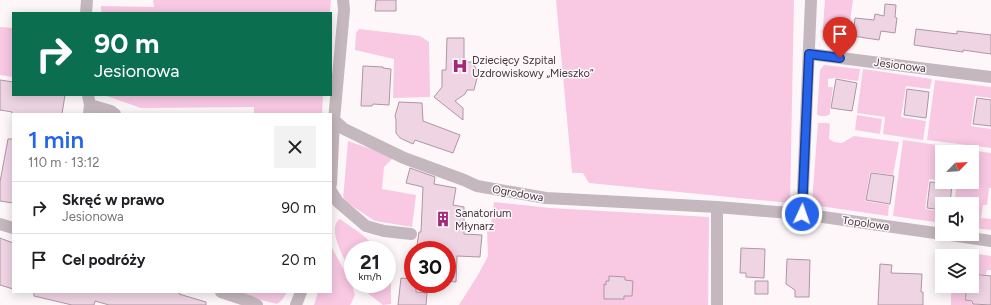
<!DOCTYPE html>
<html lang="pl">
<head>
<meta charset="utf-8">
<style>
	:root { --surface:#fff; --page:#f2f2f2; --text:#202124; --muted:#757577; --line:#e0e0e0; --accent:#2563eb }
	body { margin:0; font-family:Figtree,sans-serif; background:var(--page); color:var(--text); height:100vh; display:flex; flex-direction:column; font-size:15px; white-space:nowrap }
	* { box-sizing:border-box; margin:0 }
	p { font-size:13px; color:var(--muted) }
	.icon { flex:none; width:22px; height:22px; fill:none; stroke:currentColor; stroke-width:2; stroke-linecap:round; stroke-linejoin:round }
	.map { position:relative; flex:1; overflow:hidden }
	.drawer { position:absolute; left:12px; top:113px; width:320px; height:180px; display:flex; flex-direction:column; background:var(--surface); border-radius:0px; box-shadow:0 2px 10px #0003 }
	.drawer>* { flex:none }
	.hud { position:absolute; left:12px; top:12px; width:320px; height:84px; border-radius:0px; box-shadow:0 2px 10px #0003; background:#0b6e4f; color:#fff; overflow:hidden }
	.needle { width:26px; rotate:65deg }
	.fabs { position:absolute; left:935px; top:145px; display:grid; gap:8px }
	.fabs a { display:grid; place-items:center; width:44px; height:44px; border-radius:0px; background:var(--surface); box-shadow:0 2px 10px #0003; font-size:20px }
	.speed { position:absolute; left:344px; top:241px; display:flex; gap:8px; font-size:20px; font-weight:700; text-align:center }
	.speed>* { display:grid; place-content:center; width:52px; height:52px; border-radius:50%; background:var(--surface); box-shadow:0 2px 10px #0003; line-height:1 }
	.speed small { font-size:10px; font-weight:400 }
	.speed .limit { border:6px solid #d22; background:#fff; color:#111 }
	.pin { position:absolute; display:grid; place-items:center; width:34px; height:34px; color:#fff; margin:-41px -17px; border-radius:50% 50% 50% 0; rotate:-45deg; box-shadow:0 0 4px #0007 }
	.pin .icon { rotate:45deg }
	.me { position:absolute; width:44px; margin:-22px; rotate:3deg; stroke-linejoin:round; filter:drop-shadow(0 0 3px #0008) }
	.turn { display:flex; align-items:center; gap:14px; height:84px; padding:0 16px; font-size:18px }
	.turn .icon { width:52px; height:52px; stroke-width:2.5 }
	.turn b { display:block; font-size:28px; line-height:34px }
	.round { display:grid; place-items:center; flex:none; width:42px; height:42px; border-radius:0px; background:var(--page) }
	.headline { display:flex; align-items:center; justify-content:space-between; height:68px; padding:0 16px }
	h1 { font-size:24px; font-weight:600; line-height:30px; color:var(--accent) }
	ul { padding:0; list-style:none }
	li { display:flex; align-items:center; gap:12px; height:52px; padding:0 16px; border-top:1px solid var(--line) }
	li div { flex:1 }
	li b { display:block; font-size:15px }
	li em { font-style:normal }
	.map>svg:first-child { display:block }
	.green { fill:#f9c8e3 }
	.building { fill:#efd4e3; stroke:#af95a4 }
	.lines { fill:none; stroke-linecap:round; stroke-linejoin:round }
	.minor { stroke:#c4b7be; stroke-width:12 }
	.route-casing { stroke:#184099; stroke-width:10 }
	.route { stroke:#2563eb; stroke-width:7 }
	.labels { text-anchor:middle; stroke-width:3; stroke-linejoin:round; paint-order:stroke }
	.poi-label { font-size:11px; fill:#42373d; stroke:#fdf7fa; text-anchor:start }
	.street-label { font-size:11px; fill:#42373d; stroke:#fdf7fa }
</style>
</head>
<body>
<div class="map">
<svg width="991" height="305" viewBox="0 0 991 305">
	<rect width="100%" height="100%" fill="#fdf7fa"/>
	<path class="green" d="M153 0H331L330 13H101V6L154 7Z
		M556 0H794L790 203 589 183 583 173H572Z
		M825 0H853L847 44 822 40Z
		M0 27 13 28V77L0 75Z
		M359 29 420 36 429 42 430 97 393 98 394 59 355 50 356 33Z
		M824 65 860 69 858 81 836 78 828 79V87H833L830 108V114C827 117 819 117 817 114L820 70Z
		M863 69 932 79 930 89 906 86 901 117 926 121 923 140 883 134 885 117 857 113Z
		M935 80 991 87V98L975 96 971 126 991 129V148L927 140Z
		M104 95H323L322 114H254V107L141 108Z
		M857 115 882 119 880 134 855 130Z
		M818 123H828L830 124 829 139 834 142 842 143 854 136 899 142 893 175 870 172 865 201 889 205 888 216 813 205 812 202Z
		M903 140 958 148V152H942V181L929 179 925 209 942 212V223L893 216Z
		M348 141 394 157 384 167 382 189 416 195 412 227 375 221 343 200Z
		M962 149 991 153V188H989L987 205H983L981 218 991 219V230L972 228V204H954L957 182H972V152H961Z
		M494 202 550 208 709 217 708 305H459L478 275 488 256 487 231 491 225Z
		M340 219 360 233 373 244 372 250H353V276C347 263 325 229 340 219Z
		M331 246 352 285 355 295 350 305H314L318 292H331Z
		M952 250 991 256V270H987L986 275 979 274V264L972 263V256H951Z
		M387 270 391 272V304L383 305 365 291 368 284H387Z
		M951 286H966L964 300 971 302 972 304 977 305H951Z
		M238 292H287L282 300 277 304 257 299Z"/>
	<path class="building" d="M376 0H396V11H375Z
		M885 4 896 5 895 17 897 18 895 33 881 31 879 40 853 36 855 18 874 20 875 14 884 16Z
		M916 29 957 34V31L991 35V54L963 50V52L914 45Z
		M447 38H464V62H473L478 74 474 90H467L465 94 455 101 463 108V120L434 97 442 87V70H446Z
		M363 66 383 67V68L391 69 389 105 373 104 372 106H361Z
		M836 79 857 83 852 111 831 108Z
		M0 80 13 82V95H65L62 114H12V112L0 110Z
		M907 89 929 92 926 118 904 115Z
		M977 98 991 100V126L973 124Z
		M399 102 422 103 423 121 460 135 453 153 415 140 413 144 400 138 396 133V119L395 116Z
		M8 139H13V203L0 201V182Z
		M410 168 435 177 434 184 456 188 453 205 464 207V234L482 235 480 257 457 256 456 282 447 281V250H418L419 245H417L419 232H421L423 187 406 183Z
		M871 173 894 176 890 204 866 200Z
		M930 182 952 184 950 204H942V210L927 208Z
		M0 238 13 243V289L0 285Z
		M741 248 765 249 764 278 746 277V273H740Z
		M787 259 810 260 809 297H795V290L786 284Z
		M880 264 892 265 891 273 922 274 921 292H923V305H878Z
		M972 274 991 276V305L973 304 972 301 965 300 967 286H972Z
		M609 276 625 277V280L633 281 632 296H624V299H604V284L606 285V281H609Z
		M401 278 413 279V284H416V292L427 293 426 305H398Z
		M755 281H768V294H755Z
		M34 292H180L179 294 206 302V305H109L95 301 94 305H72L34 296Z"/>
	<g class="lines">
		<path class="minor" d="M86 13 87 0
			M809 54 991 77
			M88 95 90 105 89 114
			M90 105 111 111 115 114
			M334 120 344 129 404 158 464 180 477 186 546 198 717 207 802 214 942 234
			M331 184 334 120 344 10 343 0
			M331 191 338 202 366 226 384 231 411 234
			M802 214 811 0
			M0 224 13 228
			M944 234 991 241
			M221 292 251 302 257 305
			M296 305 301 292
			M717 305V207"/>
	</g>
	<g class="lines">
		<defs>
			<path id="route" d="M802 214 809 54 840 58"/>
		</defs>
		<use href="#route" class="route-casing"/>
		<use href="#route" class="route"/>
	</g>
	<defs>
		<symbol id="hospital-bare" viewBox="-9 -9 18 18"><path d="M-5-5h3v3.5h4V-5h3V5h-3V1.5h-4V5h-3Z" fill="#a3287c" stroke="#fdf7fa" stroke-width="2.5" paint-order="stroke"/></symbol>
		<symbol id="building-bare" viewBox="-9 -9 18 18"><path d="M-4-6H4V6H1V3H-1V6H-4ZM-2.5-4.3h1.7v1.8h-1.7ZM.8-4.3h1.7v1.8H.8ZM-2.5-1h1.7V.8h-1.7ZM.8-1h1.7V.8H.8Z" fill="#a3287c" stroke="#fdf7fa" stroke-width="2.5" paint-order="stroke"/></symbol>
	</defs>
	<g fill-rule="evenodd">
		<use href="#hospital-bare" x="449" y="55" width="22" height="22"/>
		<use href="#building-bare" x="432" y="208" width="22" height="22"/>
	</g>
	<g class="labels">
		<g class="poi-label">
			<text x="472" y="64">Dziecięcy Szpital<tspan x="472" dy="13">Uzdrowiskowy „Mieszko”</tspan></text>
			<text x="455" y="217">Sanatorium<tspan x="455" dy="13">Młynarz</tspan></text>
		</g>
		<g class="street-label">
			<text transform="translate(900 65) rotate(7)" y="4">Jesionowa</text>
			<text transform="translate(518 193) rotate(10)" y="4">Ogrodowa</text>
			<text transform="translate(866 223) rotate(8)" y="4">Topolowa</text>
		</g>
	</g>
</svg>
<div class="fabs">
<a><svg class="needle" viewBox="-14 -14 28 28"><path d="M0-13l5 13h-10z" fill="#e53935"/><path d="M0 13l5-13h-10z" fill="#757577"/></svg></a>
<a><svg class="icon" aria-label="sound" viewBox="0 0 24 24"><path d="M4 9h4l5-4v14l-5-4H4zM17 9q2 3 0 6"/></svg></a>
<a><svg class="icon" aria-label="layers" viewBox="0 0 24 24"><path d="M12 4l9 5-9 5-9-5zM3 14l9 5 9-5"/></svg></a>
</div>
<div class="speed"><div>21<small>km/h</small></div><div class="limit">30</div></div>
<div class="pin" style="left:840px;top:58px;background:#d93025"><svg class="icon" aria-label="arrive" viewBox="0 0 24 24"><path d="M6 21V4h12l-3 4 3 4H6"/></svg></div>
<svg class="me" style="left:802px;top:214px" viewBox="-20 -20 40 40"><circle r="17" fill="#2563eb" stroke="#fff" stroke-width="3"/><path d="M0-11L8 9 0 5-8 9z" fill="#fff"/></svg>
<div class="hud">
<div class="turn"><svg class="icon" aria-label="right" viewBox="0 0 24 24"><path d="M7 20v-9h11M14 6l5 5-5 5"/></svg><div><b>90 m</b>Jesionowa</div></div>
</div>
<section class="drawer">
<div class="headline"><div><h1>1 min</h1><p>110 m · 13:12</p></div><a class="round"><svg class="icon" aria-label="close" viewBox="0 0 24 24"><path d="M6 6l12 12M18 6L6 18"/></svg></a></div>
<ul>
<li><svg class="icon" aria-label="right" viewBox="0 0 24 24"><path d="M7 20v-9h11M14 6l5 5-5 5"/></svg><div><b>Skręć w prawo</b><p>Jesionowa</p></div><em>90 m</em></li>
<li><svg class="icon" aria-label="arrive" viewBox="0 0 24 24"><path d="M6 21V4h12l-3 4 3 4H6"/></svg><div><b>Cel podróży</b></div><em>20 m</em></li>
</ul>
</section>
</div>
</body>
</html>
